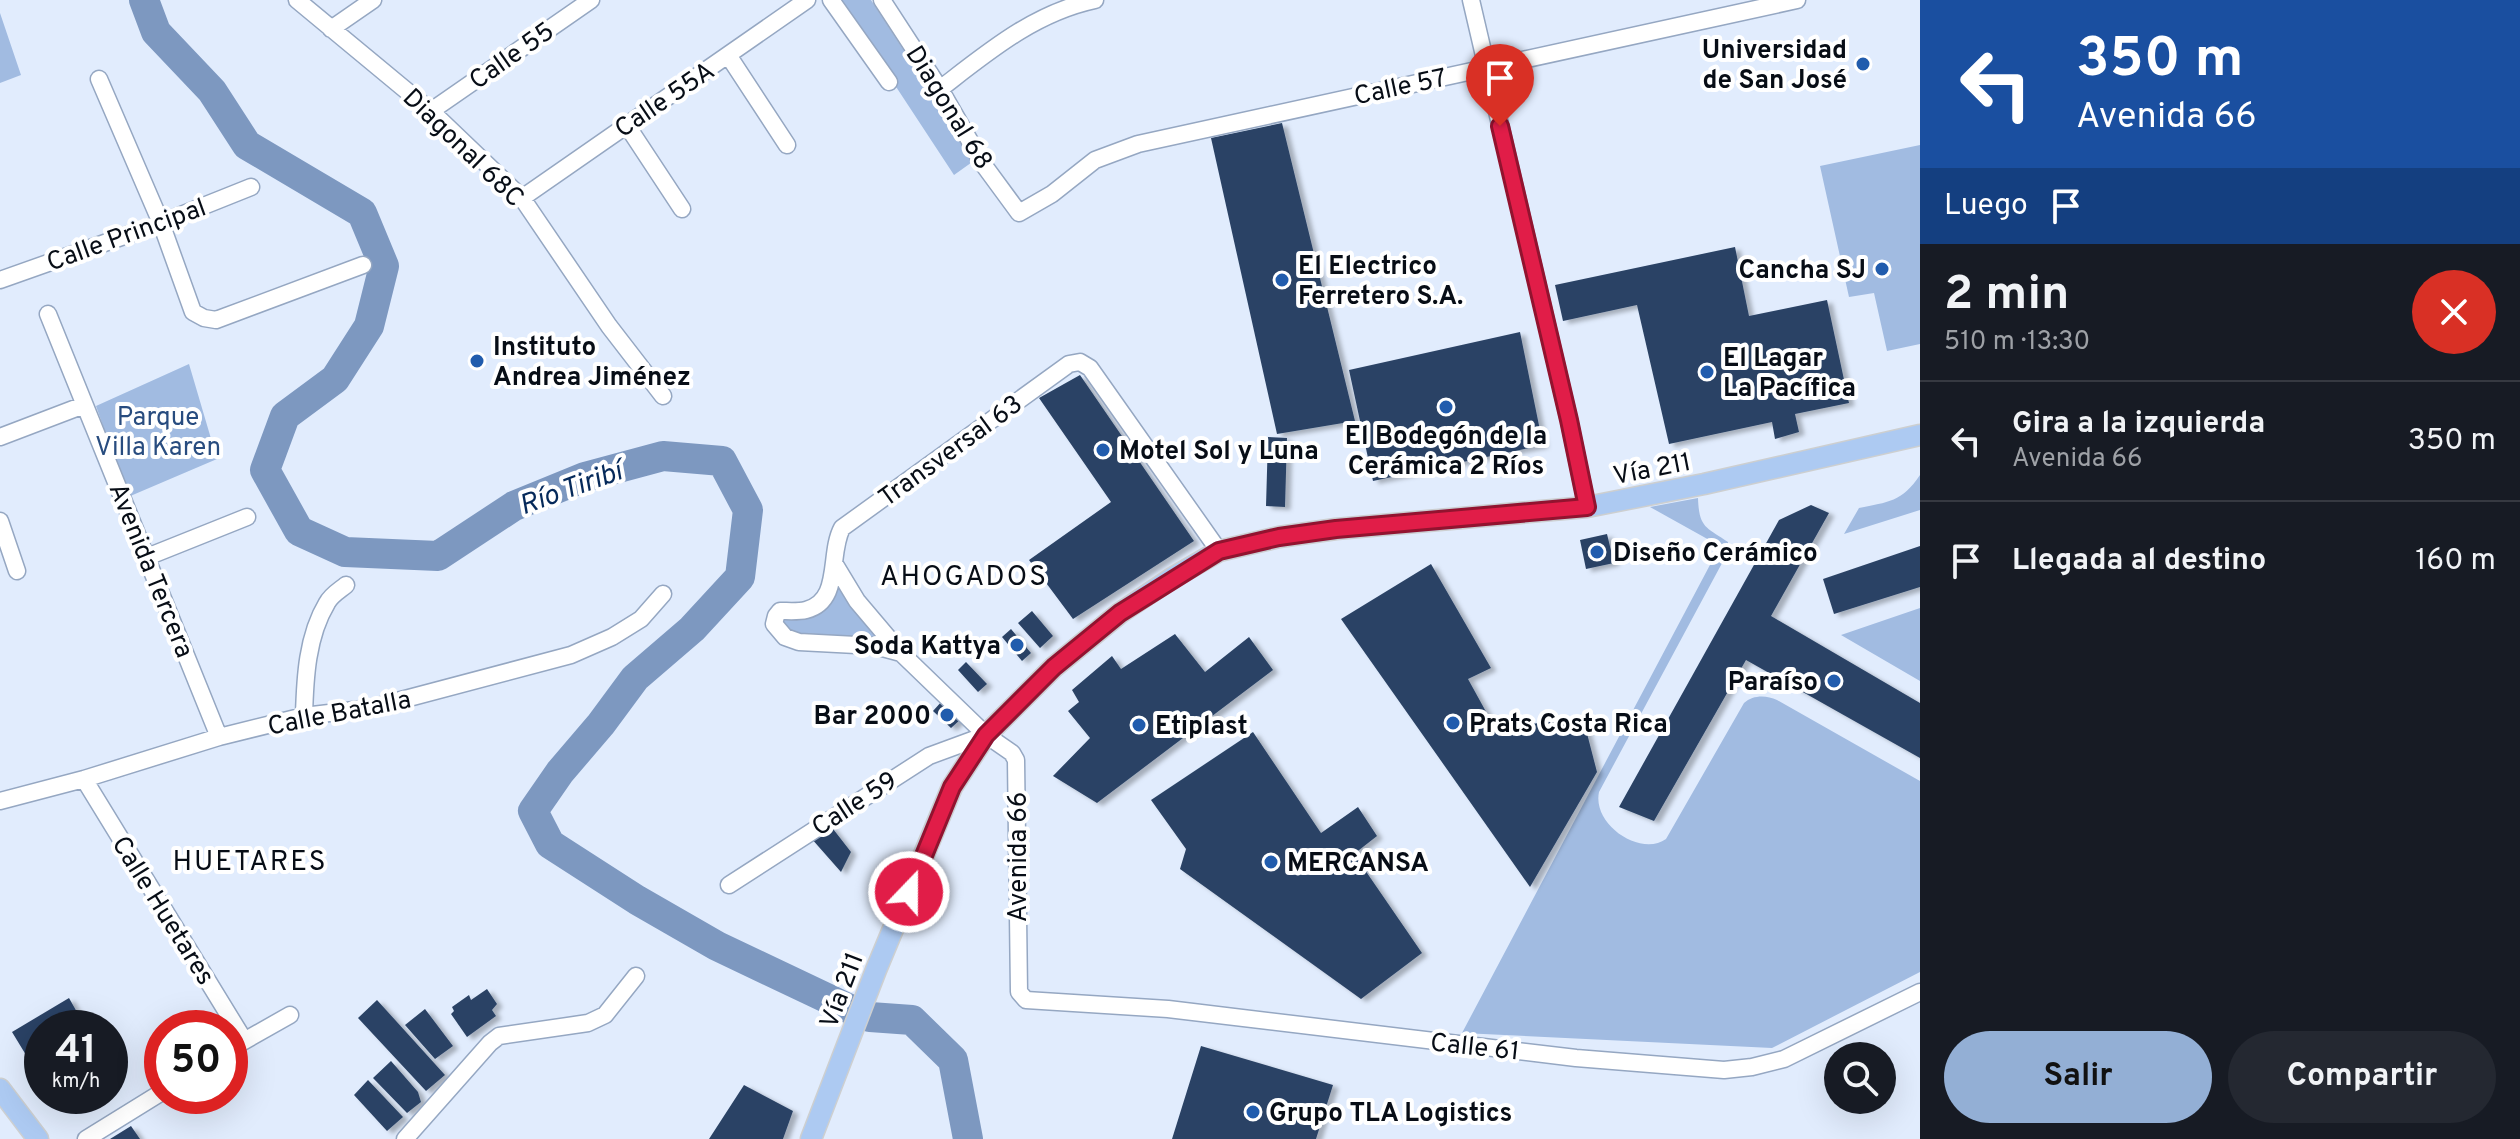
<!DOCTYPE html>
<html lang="es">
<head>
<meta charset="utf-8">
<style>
	:root { --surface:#171b24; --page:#242831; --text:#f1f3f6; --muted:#9ea1a6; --line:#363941; --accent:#93afd5 }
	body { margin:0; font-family:Overpass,sans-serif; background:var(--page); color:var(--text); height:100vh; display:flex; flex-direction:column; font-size:30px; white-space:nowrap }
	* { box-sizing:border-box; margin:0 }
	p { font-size:26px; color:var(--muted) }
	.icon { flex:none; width:44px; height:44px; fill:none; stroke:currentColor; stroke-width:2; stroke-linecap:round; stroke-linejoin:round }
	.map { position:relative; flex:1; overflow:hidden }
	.details { display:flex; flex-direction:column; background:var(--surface); width:600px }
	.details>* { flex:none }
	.top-card { background:#1a4fa0; color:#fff; overflow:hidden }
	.buttons { position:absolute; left:1824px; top:1042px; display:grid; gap:16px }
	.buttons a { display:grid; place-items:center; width:72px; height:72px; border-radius:50%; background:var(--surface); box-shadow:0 8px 32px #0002; font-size:40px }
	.speed { position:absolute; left:24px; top:1010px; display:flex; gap:16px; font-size:40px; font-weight:700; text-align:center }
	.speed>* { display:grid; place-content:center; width:104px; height:104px; border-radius:50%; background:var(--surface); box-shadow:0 8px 32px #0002; line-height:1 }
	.speed small { font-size:20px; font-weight:400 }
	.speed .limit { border:12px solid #d22; background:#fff; color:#111 }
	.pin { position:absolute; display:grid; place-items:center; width:68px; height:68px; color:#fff; margin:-82px -34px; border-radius:50% 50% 50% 0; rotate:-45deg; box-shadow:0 0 8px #0007 }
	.pin .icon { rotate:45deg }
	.me { position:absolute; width:88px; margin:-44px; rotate:22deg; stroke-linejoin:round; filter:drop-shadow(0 0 6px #0008) }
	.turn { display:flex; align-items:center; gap:28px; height:168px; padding:0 24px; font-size:36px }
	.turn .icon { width:104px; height:104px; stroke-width:2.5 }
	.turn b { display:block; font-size:56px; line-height:68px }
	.then { display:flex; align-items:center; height:76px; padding:0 24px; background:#0003; gap:16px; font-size:30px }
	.round { display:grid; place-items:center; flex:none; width:84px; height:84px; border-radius:42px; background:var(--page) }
	.overview { display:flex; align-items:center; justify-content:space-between; height:136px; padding:0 24px }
	h1 { font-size:48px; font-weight:700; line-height:60px }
	.cta { display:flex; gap:16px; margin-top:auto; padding:16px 24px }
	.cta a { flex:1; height:92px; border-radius:48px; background:var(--accent); color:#111; font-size:32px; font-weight:700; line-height:92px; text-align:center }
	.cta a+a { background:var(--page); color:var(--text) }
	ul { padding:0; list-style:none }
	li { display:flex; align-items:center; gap:24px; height:120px; padding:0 24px; border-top:2px solid var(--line) }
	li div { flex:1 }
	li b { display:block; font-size:30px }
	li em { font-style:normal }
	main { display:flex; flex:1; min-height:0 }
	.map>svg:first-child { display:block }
	.green { fill:#a1bbe1 }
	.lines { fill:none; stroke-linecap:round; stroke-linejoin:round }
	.river { stroke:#7d98c0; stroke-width:30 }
	.building { fill:#2b4365; filter:url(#shadow) }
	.minor-casing { stroke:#95a7c2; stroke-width:19 }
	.major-casing { stroke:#cdcfd0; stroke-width:23 }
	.minor { stroke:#fff; stroke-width:16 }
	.major { stroke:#adcaf2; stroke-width:20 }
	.route-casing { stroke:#92132f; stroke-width:20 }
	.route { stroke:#e11d48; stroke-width:14 }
	.poi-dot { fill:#215cad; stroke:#fff; stroke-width:3 }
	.labels { text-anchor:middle; stroke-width:8; stroke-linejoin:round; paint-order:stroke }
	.poi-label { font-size:26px; font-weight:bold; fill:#070d16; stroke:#fff; text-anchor:start }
	.street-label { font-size:26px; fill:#070d16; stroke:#fff }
	.park-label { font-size:26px; fill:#284c7f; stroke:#fff }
	.water-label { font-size:28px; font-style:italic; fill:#05295a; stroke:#fff }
	.neighbourhood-label { font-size:28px; letter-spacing:2px; fill:#070d16; stroke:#fff }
</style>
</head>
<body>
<main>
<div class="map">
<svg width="1920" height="1139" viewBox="0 0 1920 1139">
	<defs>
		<filter id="shadow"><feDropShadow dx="5.5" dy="3" stdDeviation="2" flood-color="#0004"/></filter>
	</defs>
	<rect width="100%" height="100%" fill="#e1ecfd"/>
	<path class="green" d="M839 0H871L975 160 954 175Z
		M0 13 21 75 0 83Z
		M1920 145V344L1887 351 1874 293 1849 297 1820 166Z
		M189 364 217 459 128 497 96 406Z
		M1920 475V510L1844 534 1859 508C1888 502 1902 502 1920 475Z
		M1698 498C1699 528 1706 527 1728 542V552L1599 792C1592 825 1641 857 1666 839L1744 703C1753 695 1766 695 1777 700L1920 781V972L1772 1048 1462 1033 1720 546 1650 507Z
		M836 580 887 643 791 636 779 618 806 614Z
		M1920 608V681L1841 635Z"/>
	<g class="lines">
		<path class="river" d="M144 0 156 32 212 91 247 145 362 213 384 266 369 326 335 379 285 416 265 470 299 531 345 552 438 556 514 506 585 477 663 456 722 461 748 510 740 577 692 629 635 678 601 724 560 772 533 811 550 844 637 900 717 946 854 1011
			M870 1017 912 1020 953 1060 968 1139"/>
	</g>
	<path class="building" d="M1282 123 1355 421 1277 434 1211 138Z
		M1735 247 1749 316 1827 300 1849 403 1795 414 1799 432 1775 439 1772 422 1669 444 1637 305 1563 321 1555 285Z
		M1520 332 1543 445 1373 481 1349 370Z
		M1080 375 1194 541 1073 619 1029 560 1111 502 1039 398Z
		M1268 437 1287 438 1285 507 1266 506Z
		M1811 505 1829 513 1771 616 1920 703V758L1746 660 1654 821 1619 807 1779 520Z
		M1607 534 1614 563 1586 569 1580 540Z
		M1920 546V587L1834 614 1823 579Z
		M1431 564 1491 668 1468 679 1495 728 1583 718 1597 772 1530 887 1341 619Z
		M1032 611 1053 636 1040 648 1018 623Z
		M1011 629 1031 653 1022 661 1002 637Z
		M1175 634 1205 672 1249 637 1273 670 1097 803 1053 776 1090 738 1068 711 1079 702 1072 690 1112 656 1121 669Z
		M966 662 987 684 978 692 958 670Z
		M942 701 961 719 951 728 933 711Z
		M1253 732 1321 833 1358 807 1377 836 1354 854 1422 953 1361 999 1180 869 1186 849 1151 800Z
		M830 825 851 852 841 872 811 838Z
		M487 989 497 1004 492 1010 496 1016 467 1037 451 1014 454 1011 452 1007 469 995 471 1000Z
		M69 998 82 1021 71 1028H42V1045L26 1055 12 1032Z
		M377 1000 445 1075 426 1091 358 1018Z
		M425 1009 453 1046 435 1059 405 1025Z
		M1201 1046 1333 1085 1316 1139H1172Z
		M391 1061 418 1092 421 1102 407 1113 373 1078Z
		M368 1080 403 1117 387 1131 354 1095Z
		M744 1085 793 1111 783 1139H709Z
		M131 1126 140 1139H110Z"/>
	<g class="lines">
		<defs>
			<path id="minor" d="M297 0 431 111 522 198 609 326 663 396
				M831 0 889 82
				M882 0 940 89 983 164 1019 213 1052 194 1095 160 1138 144 1797 0
				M1471 0 1569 420 1587 507
				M331 29 373 0
				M728 55 787 145
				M99 79 161 223 193 312 204 318 216 320 363 265
				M940 89C988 52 1034 13 1095 0
				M431 111 591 0
				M626 124 682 209
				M522 198 807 0
				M0 280 161 223 251 187
				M48 314 219 737
				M0 437 84 405
				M0 521 17 571
				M147 557 247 517
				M834 563 857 601 901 653 986 735 1012 753 1016 760 1019 992 1026 1000 1168 1009 1576 1058 1724 1070 1752 1067 1784 1059 1920 992
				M901 653 875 646 799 642 785 637 774 624 776 616 780 611C788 611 798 612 806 610 842 601 828 554 842 528L1069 364 1080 362 1090 368 1219 551
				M304 716C305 678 307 636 327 603 331 595 340 590 346 585
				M84 779 244 1040
				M0 801 84 779 219 737 304 716 371 708 571 655 612 637 641 619 663 594
				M729 885 929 756 986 735
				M230 1049 290 1015
				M86 1139 162 1092
				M405 1139 490 1043 499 1036 588 1023 605 1015 636 976"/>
			<path id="major" d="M0 1089 38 1139
				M811 1139 876 970 952 787 986 735 1054 667 1120 613 1172 578 1219 551 1279 537 1336 529 1587 507 1704 484 1920 435"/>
		</defs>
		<use href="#minor" class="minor-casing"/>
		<use href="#major" class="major-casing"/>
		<use href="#minor" class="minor"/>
		<use href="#major" class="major"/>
	</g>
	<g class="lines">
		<defs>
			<path id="route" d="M909 892 952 787 986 735 1054 667 1120 613 1219 551 1279 537 1336 529 1587 507 1569 420 1500 126"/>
		</defs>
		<use href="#route" class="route-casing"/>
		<use href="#route" class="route"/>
	</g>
	<g class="poi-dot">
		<circle cx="1863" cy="64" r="8"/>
		<circle cx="1882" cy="269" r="8"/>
		<circle cx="1282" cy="280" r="8"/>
		<circle cx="477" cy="361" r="8"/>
		<circle cx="1707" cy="372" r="8"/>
		<circle cx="1446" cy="407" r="8"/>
		<circle cx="1103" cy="450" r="8"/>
		<circle cx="1597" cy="552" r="8"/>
		<circle cx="1017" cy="645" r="8"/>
		<circle cx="1834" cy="681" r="8"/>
		<circle cx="947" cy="715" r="8"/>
		<circle cx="1453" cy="723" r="8"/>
		<circle cx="1139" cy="725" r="8"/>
		<circle cx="1271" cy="862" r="8"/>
		<circle cx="1253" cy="1112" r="8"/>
	</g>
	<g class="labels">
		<g class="poi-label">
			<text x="1847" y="58" text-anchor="end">Universidad<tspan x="1847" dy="30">de San José</tspan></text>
			<text x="1298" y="274">El Electrico<tspan x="1298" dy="30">Ferretero S.A.</tspan></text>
			<text x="1866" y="278" text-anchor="end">Cancha SJ</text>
			<text x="493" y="355">Instituto<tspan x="493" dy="30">Andrea Jiménez</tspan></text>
			<text x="1723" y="366">El Lagar<tspan x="1723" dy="30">La Pacífica</tspan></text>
			<text x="1446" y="444" text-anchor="middle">El Bodegón de la<tspan x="1446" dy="30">Cerámica 2 Ríos</tspan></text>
			<text x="1119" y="459">Motel Sol y Luna</text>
			<text x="1613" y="561">Diseño Cerámico</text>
			<text x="1001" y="654" text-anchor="end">Soda Kattya</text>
			<text x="1818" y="690" text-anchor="end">Paraíso</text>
			<text x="931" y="724" text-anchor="end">Bar 2000</text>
			<text x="1469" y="732">Prats Costa Rica</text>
			<text x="1155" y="734">Etiplast</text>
			<text x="1287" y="871">MERCANSA</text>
			<text x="1269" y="1121">Grupo TLA Logistics</text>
		</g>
		<g class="street-label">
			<text transform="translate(511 55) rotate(-35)" y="9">Calle 55</text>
			<text transform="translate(1400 86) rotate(-12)" y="9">Calle 57</text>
			<text transform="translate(664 99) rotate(-34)" y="9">Calle 55A</text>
			<text transform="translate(950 107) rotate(58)" y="9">Diagonal 68</text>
			<text transform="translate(464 147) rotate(44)" y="9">Diagonal 68C</text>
			<text transform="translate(126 234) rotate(-20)" y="9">Calle Principal</text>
			<text transform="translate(950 450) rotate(-36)" y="9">Transversal 63</text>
			<text transform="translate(1652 468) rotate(-11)" y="9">Vía 211</text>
			<text transform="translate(152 570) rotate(68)" y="9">Avenida Tercera</text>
			<text transform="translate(339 712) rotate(-11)" y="9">Calle Batalla</text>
			<text transform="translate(854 803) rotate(-33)" y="9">Calle 59</text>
			<text transform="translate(1017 857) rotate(-90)" y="9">Avenida 66</text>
			<text transform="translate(164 910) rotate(58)" y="9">Calle Huetares</text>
			<text transform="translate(841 990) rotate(-69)" y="9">Vía 211</text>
			<text transform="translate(1475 1046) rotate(6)" y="9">Calle 61</text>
		</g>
		<g class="park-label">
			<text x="158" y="425">Parque<tspan x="158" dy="30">Villa Karen</tspan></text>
		</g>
		<g class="water-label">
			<text transform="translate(570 487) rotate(-20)" y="10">Río Tiribí</text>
		</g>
		<g class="neighbourhood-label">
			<text x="964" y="585">AHOGADOS</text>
			<text x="250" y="870">HUETARES</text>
		</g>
	</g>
</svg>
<div class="buttons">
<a><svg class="icon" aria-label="search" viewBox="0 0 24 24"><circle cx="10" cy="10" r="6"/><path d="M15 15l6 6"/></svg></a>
</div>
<div class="speed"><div>41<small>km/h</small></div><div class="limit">50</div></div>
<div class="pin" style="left:1500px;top:126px;background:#d93025"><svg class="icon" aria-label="arrive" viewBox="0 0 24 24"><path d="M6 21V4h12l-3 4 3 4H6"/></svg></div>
<svg class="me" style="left:909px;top:892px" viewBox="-20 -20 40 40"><circle r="17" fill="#e11d48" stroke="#fff" stroke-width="3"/><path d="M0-11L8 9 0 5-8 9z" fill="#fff"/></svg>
</div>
<section class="details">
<div class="top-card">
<div class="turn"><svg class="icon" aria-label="left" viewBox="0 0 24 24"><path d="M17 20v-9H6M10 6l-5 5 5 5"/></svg><div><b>350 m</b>Avenida 66</div></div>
<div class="then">Luego<svg class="icon" aria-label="arrive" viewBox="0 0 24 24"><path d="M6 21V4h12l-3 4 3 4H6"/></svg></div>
</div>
<div class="overview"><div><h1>2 min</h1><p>510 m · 13:30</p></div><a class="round" style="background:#d93025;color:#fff"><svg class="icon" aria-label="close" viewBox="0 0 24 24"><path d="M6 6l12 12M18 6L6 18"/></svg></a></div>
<ul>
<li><svg class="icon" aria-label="left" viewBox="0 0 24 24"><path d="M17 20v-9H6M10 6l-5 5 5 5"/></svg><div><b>Gira a la izquierda</b><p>Avenida 66</p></div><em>350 m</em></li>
<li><svg class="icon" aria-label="arrive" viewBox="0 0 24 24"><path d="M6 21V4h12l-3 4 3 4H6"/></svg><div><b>Llegada al destino</b></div><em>160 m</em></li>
</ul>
<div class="cta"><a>Salir</a><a>Compartir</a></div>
</section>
</main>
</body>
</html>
